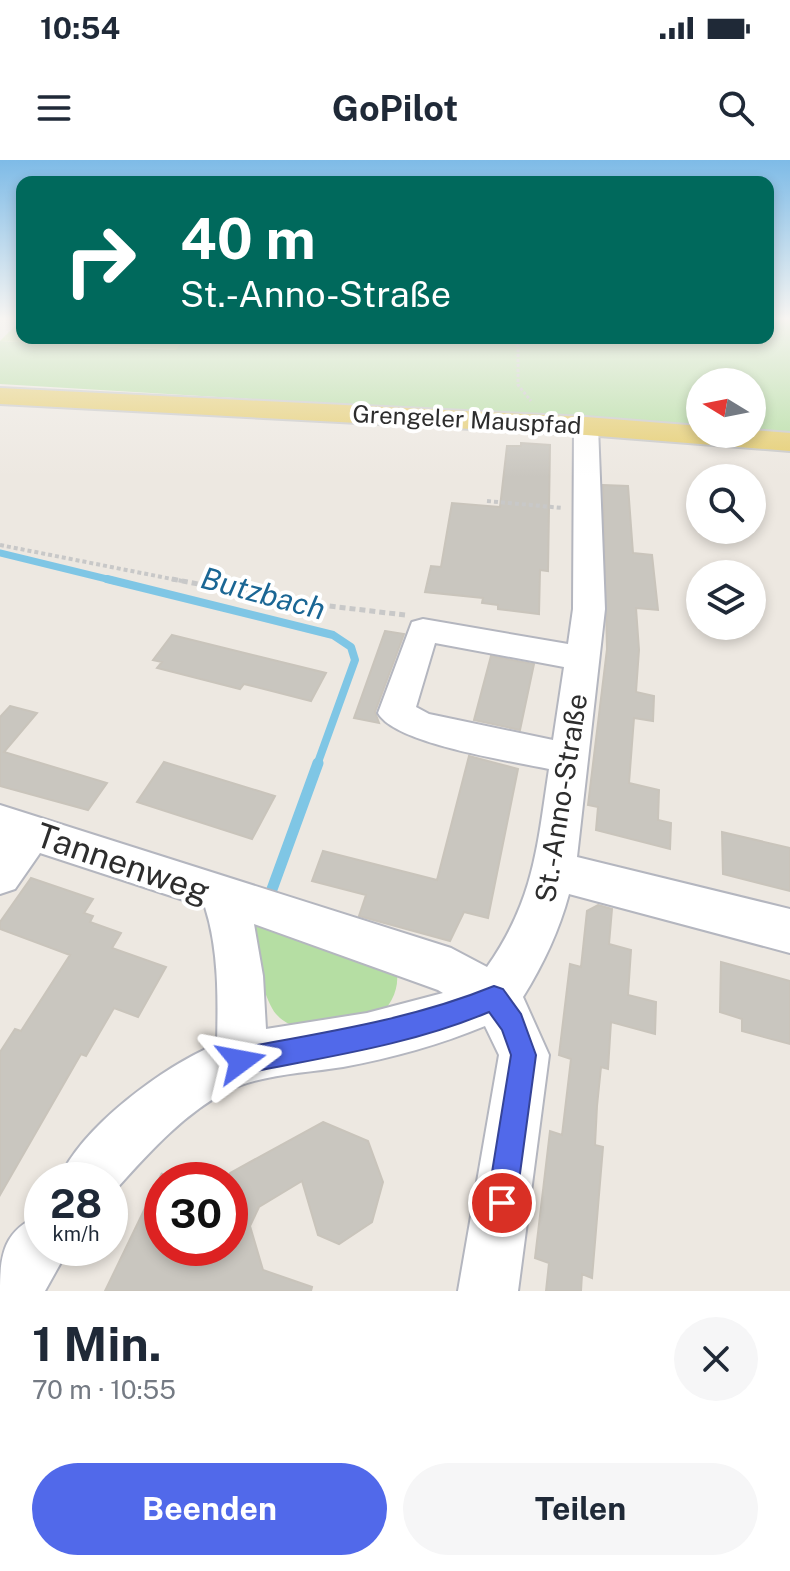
<!DOCTYPE html>
<html lang="de">
<head>
<meta charset="utf-8">
<style>
	:root { --surface:#fff; --page:#f6f6f7; --text:#1f2937; --muted:#747a83; --accent:#5169ea }
	body { margin:0; font-family:"Public Sans",sans-serif; background:var(--page); color:var(--text); height:100vh; display:flex; flex-direction:column; font-size:30px; white-space:nowrap }
	* { box-sizing:border-box; margin:0 }
	p { font-size:26px; color:var(--muted) }
	.icon { flex:none; width:44px; height:44px; fill:none; stroke:currentColor; stroke-width:2; stroke-linecap:round; stroke-linejoin:round }
	.map { position:relative; height:1131px; overflow:hidden }
	.drawer { display:flex; flex-direction:column; background:var(--surface); flex:1 }
	.drawer>* { flex:none }
	.hud { position:absolute; left:16px; top:16px; width:758px; height:168px; border-radius:16px; box-shadow:0 4px 12px #0003; background:#00695c; color:#fff; overflow:hidden }
	.needle { width:52px; rotate:280deg }
	.tools { position:absolute; left:686px; top:208px; display:grid; gap:16px }
	.tools a { display:grid; place-items:center; width:80px; height:80px; border-radius:50%; background:var(--surface); box-shadow:0 4px 12px #0003; font-size:40px }
	.speed { position:absolute; left:24px; top:1002px; display:flex; gap:16px; font-size:40px; font-weight:700; text-align:center }
	.speed>* { display:grid; place-content:center; width:104px; height:104px; border-radius:50%; background:var(--surface); box-shadow:0 4px 12px #0003; line-height:1 }
	.speed small { font-size:20px; font-weight:400 }
	.speed .limit { border:12px solid #d22; background:#fff; color:#111 }
	.pin { position:absolute; display:grid; place-items:center; width:68px; height:68px; color:#fff; margin:-34px; border:4px solid #fff; border-radius:50%; box-shadow:0 2px 8px #0007 }
	.me { position:absolute; width:88px; margin:-44px; rotate:77deg; stroke-linejoin:round; filter:drop-shadow(0 0 6px #0008) }
	.turn { display:flex; align-items:center; gap:28px; height:168px; padding:0 32px; font-size:36px }
	.turn .icon { width:104px; height:104px; stroke-width:2.5 }
	.turn b { display:block; font-size:56px; line-height:68px }
	.round { display:grid; place-items:center; flex:none; width:84px; height:84px; border-radius:42px; background:var(--page) }
	.head { display:flex; align-items:center; justify-content:space-between; height:136px; padding:0 32px }
	h1 { font-size:48px; font-weight:700; line-height:60px }
	.button { display:flex; gap:16px; margin-top:auto; padding:16px 32px }
	.button a { flex:1; height:92px; border-radius:48px; background:var(--accent); color:#fff; font-size:32px; font-weight:700; line-height:92px; text-align:center }
	.button a+a { background:var(--page); color:var(--text) }
	.status { display:flex; justify-content:space-between; align-items:center; height:56px; padding:0 40px; background:var(--surface); direction:ltr }
	.status svg { height:22px; fill:currentColor }
	header { display:flex; justify-content:space-between; align-items:center; height:104px; padding:0 32px; background:var(--surface); font-size:36px; font-weight:700 }
	.map>svg:first-child { display:block }
	.green { fill:#b5dea3 }
	.pitch { fill:#c5e4a0 }
	.lines { fill:none; stroke-linecap:round; stroke-linejoin:round }
	.stream-far2 { stroke:#7fc6e5; stroke-width:7 }
	.stream-far1 { stroke:#7fc6e5; stroke-width:8 }
	.stream { stroke:#7fc6e5; stroke-width:11 }
	.building { fill:#c9c6bf; stroke:#c9c4bb; stroke-width:2 }
	.minor-casing { stroke:#b4b6bf; stroke-width:4 }
	.major-casing { stroke:#c8c8c8; stroke-width:4 }
	.path-far2 { stroke:#c8c8c8; stroke-width:3; stroke-dasharray:3 2; stroke-linecap:butt }
	.path-far1 { stroke:#c8c8c8; stroke-width:4; stroke-dasharray:4 3; stroke-linecap:butt }
	.path { stroke:#c8c8c8; stroke-width:5; stroke-dasharray:6 4; stroke-linecap:butt }
	.minor { fill:#fff; fill-rule:evenodd }
	.major { fill:#e5cd6f; fill-rule:evenodd }
	.route { fill:#5169ea; stroke:#354498; stroke-width:2 }
	.labels { text-anchor:middle; stroke-width:8; stroke-linejoin:round; paint-order:stroke }
	.far-street-label { font-size:24px; fill:#2d2d2d; stroke:#fff }
	.street-label { font-size:28px; fill:#2d2d2d; stroke:#fff }
	.water-label { font-size:30px; font-style:italic; fill:#1a6694; stroke:#fff }
	.near-street-label { font-size:34px; fill:#2d2d2d; stroke:#fff }
</style>
</head>
<body>
<div class="status"><b>10:54</b><svg viewBox="0 0 49 12"><path d="M0 12V9h3v3zM5 12V6h3v6zM10 12V3h3v9zM15 12V0h3v12zM26 1h20v11H26zM47 4h2v5h-2z"/></svg></div>
<header><svg class="icon" aria-label="menu" viewBox="0 0 24 24"><path d="M4 6h16M4 12h16M4 18h16"/></svg>GoPilot<svg class="icon" aria-label="search" viewBox="0 0 24 24"><circle cx="10" cy="10" r="6"/><path d="M15 15l6 6"/></svg></header>
<div class="map">
<svg width="790" height="1131" viewBox="0 0 790 1131">
	<rect width="100%" height="100%" fill="#ede8e1"/>
	<path class="green" d="M768 158H790V272L752 270V222H700V266L0 224V181L175 190 184 178H768Z
		M263 758 397 812C399 832 390 845 378 858L297 868C289 864 282 861 276 854 264 839 252 792 254 774 255 766 259 763 263 758Z"/>
	<path class="pitch" d="M22 159V178H184L176 190 0 181Z"/>
	<g class="lines">
		<path class="stream-far2" d="M0 393 115 421"/>
		<path class="stream-far1" d="M107 419 333 475 351 487 355 500 317 605"/>
		<path class="stream" d="M271 732 318 603"/>
	</g>
	<path class="building" d="M521 283 550 285 548 411 540 410 539 454 498 449V445L482 443 483 438 425 432 431 406 441 407 452 343 500 347 507 286H521Z
		M603 325 628 326 633 393 652 395 658 450 636 448 639 490 636 532 654 536 653 561 634 558 629 623 659 630 658 660 671 663 670 689 596 670 598 647 588 645 607 489Z
		M385 471 404 474 375 552 379 563 354 558Z
		M172 475 326 513 311 541 244 524 240 529 157 508 162 502 153 500Z
		M491 496 534 504 520 570 474 560Z
		M10 546 37 553 4 592 107 623 88 650 0 626V557Z
		M469 596 518 609 488 758 464 752 450 781 359 756 366 735 312 721 323 691 437 720Z
		M164 602 275 636 252 679 137 642Z
		M722 672 790 688V731L723 714Z
		M31 718 93 739 84 753 93 756 90 762 121 773 112 788 166 807 138 857 114 848 86 896 81 894 0 1035V892L15 869 21 871 70 795 0 769V762Z
		M598 745 612 749 609 784 631 790 628 835 656 842 655 874 611 862 608 909 601 907 597 946 595 985 603 987 592 1118 582 1114 581 1131H546L549 1103 535 1098 550 971 562 975 571 899 559 895 570 804 581 807 587 751Z
		M721 802 790 821V884L742 871V859L720 852Z
		M323 962 368 981 383 1022 372 1062 339 1084 318 1075 302 1021 259 1047 250 1066 263 1110 312 1127 311 1131H105L162 1013V1088H230V1013Z"/>
	<g class="lines">
		<defs>
			<path id="minor" d="M586 259 594 261 598 266 605 449 577 697 790 749V793L569 734C559 771 543 805 523 837L549 895 518 1131H458L499 895 485 866C439 885 392 898 343 907 306 913 263 914 229 930 182 954 145 997 110 1036V1020H59C81 967 164 906 217 884 218 839 219 791 205 747L40 693 15 729 0 734V645L451 788 487 807C534 740 537 688 549 609 512 601 395 584 378 553L412 462 423 459 568 484 573 449 574 266 578 261ZM435 483 564 507 553 580 429 554 416 547ZM254 764 438 830 443 833 367 853 266 869 263 816Z
				M42 1054V1088H69L45 1131H0C0 1093 4 1070 42 1054Z"/>
			<path id="major" d="M0 228 586 257 700 266V274H752V270L790 273V291L586 275 0 244Z"/>
		</defs>
		<use href="#minor" class="minor-casing"/>
		<use href="#major" class="major-casing"/>
		<path class="path-far2" d="M509 178 518 186V225L531 241"/>
		<path class="path-far1" d="M487 341 563 348
			M0 385 182 421"/>
		<path class="path" d="M172 419 287 441 405 455"/>
		<use href="#minor" class="minor"/>
		<use href="#major" class="major"/>
	</g>
	<linearGradient id="sky" x2="0" y2="1"><stop stop-color="#7ebbe7"/><stop offset="0.5" stop-color="#f7f5f2"/><stop offset="1" stop-color="#f7f5f2" stop-opacity="0"/></linearGradient>
	<rect width="790" height="317" fill="url(#sky)"/>
	<path class="route" d="M494 826 503 829 521 854 536 895 516 1043 512 1053 502 1057 492 1053 487 1043 511 895 502 870 489 852C411 885 325 897 241 914L232 910 229 901 232 892 241 888C327 872 413 859 494 826Z"/>
	<g class="labels">
		<g class="far-street-label">
			<text transform="translate(467 260) rotate(3)" y="8">Grengeler Mauspfad</text>
		</g>
		<g class="street-label">
			<text transform="translate(561 638) rotate(-81)" y="10">St.-Anno-Straße</text>
		</g>
		<g class="water-label">
			<text transform="translate(263 434) rotate(15)" y="10">Butzbach</text>
		</g>
		<g class="near-street-label">
			<text transform="translate(123 703) rotate(19)" y="12">Tannenweg</text>
		</g>
	</g>
</svg>
<div class="tools">
<a><svg class="needle" viewBox="-14 -14 28 28"><path d="M0-13l5 13h-10z" fill="#e53935"/><path d="M0 13l5-13h-10z" fill="#747a83"/></svg></a>
<a><svg class="icon" aria-label="search" viewBox="0 0 24 24"><circle cx="10" cy="10" r="6"/><path d="M15 15l6 6"/></svg></a>
<a><svg class="icon" aria-label="layers" viewBox="0 0 24 24"><path d="M12 4l9 5-9 5-9-5zM3 14l9 5 9-5"/></svg></a>
</div>
<div class="speed"><div>28<small>km/h</small></div><div class="limit">30</div></div>
<div class="pin" style="left:502px;top:1043px;background:#d93025"><svg class="icon" aria-label="arrive" viewBox="0 0 24 24"><path d="M6 21V4h12l-3 4 3 4H6"/></svg></div>
<svg class="me" style="left:241px;top:901px" viewBox="-20 -20 40 40"><path d="M0-17L14 15 0 8-14 15z" fill="#5169ea" stroke="#fff" stroke-width="4"/></svg>
<div class="hud">
<div class="turn"><svg class="icon" aria-label="right" viewBox="0 0 24 24"><path d="M7 20v-9h11M14 6l5 5-5 5"/></svg><div><b>40 m</b>St.-Anno-Straße</div></div>
</div>
</div>
<section class="drawer">
<div class="head"><div><h1>1 Min.</h1><p>70 m · 10:55</p></div><a class="round"><svg class="icon" aria-label="close" viewBox="0 0 24 24"><path d="M6 6l12 12M18 6L6 18"/></svg></a></div>
<div class="button"><a>Beenden</a><a>Teilen</a></div>
</section>
</body>
</html>
